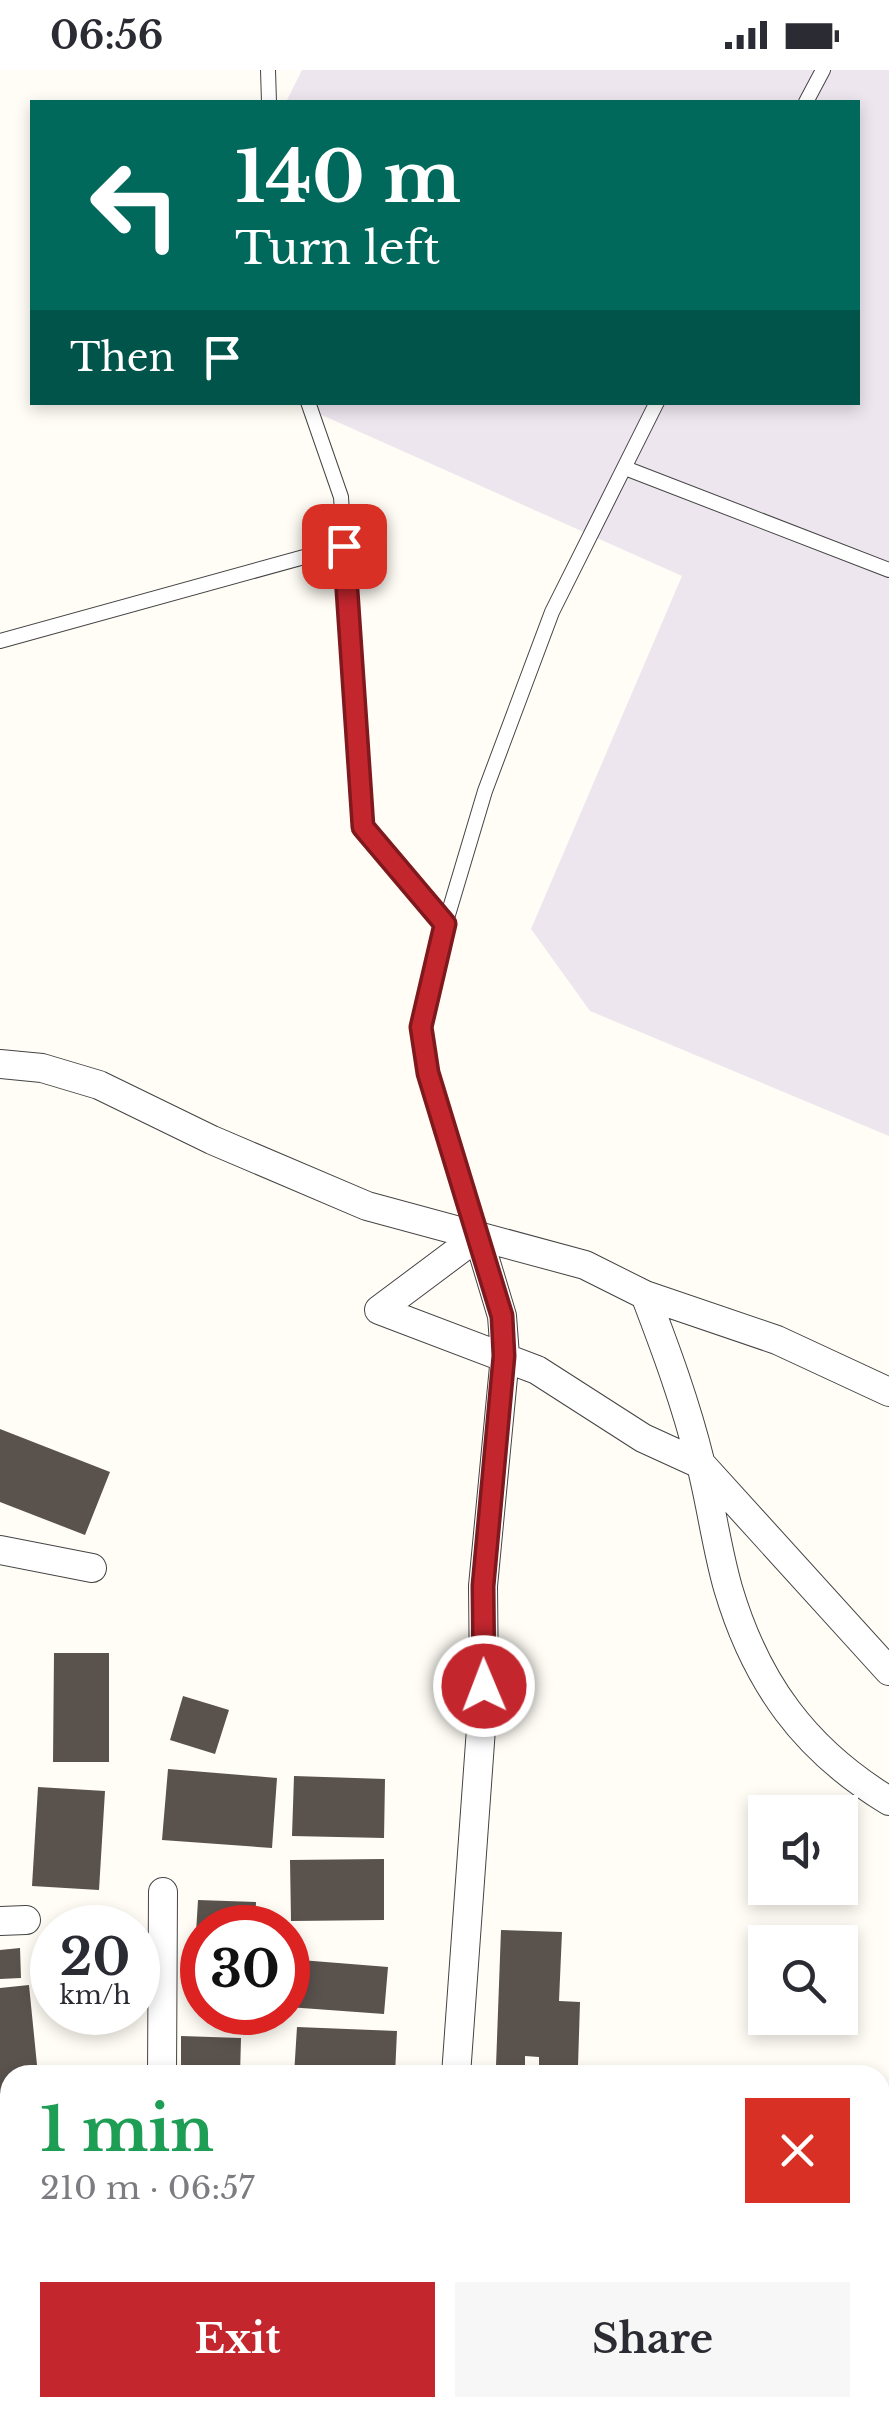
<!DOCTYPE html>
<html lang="en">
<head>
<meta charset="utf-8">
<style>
	:root { --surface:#fff; --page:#f7f7f7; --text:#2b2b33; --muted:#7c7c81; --accent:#c4262e }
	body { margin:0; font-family:"Libre Baskerville",serif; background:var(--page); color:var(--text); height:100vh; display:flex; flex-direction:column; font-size:38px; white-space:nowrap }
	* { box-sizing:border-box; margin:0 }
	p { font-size:32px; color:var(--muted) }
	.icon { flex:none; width:55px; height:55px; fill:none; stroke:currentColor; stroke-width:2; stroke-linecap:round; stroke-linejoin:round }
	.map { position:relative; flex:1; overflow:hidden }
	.details { position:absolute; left:0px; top:1995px; width:890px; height:352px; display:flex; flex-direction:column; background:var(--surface); border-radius:30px 30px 0 0; box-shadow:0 5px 15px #0003 }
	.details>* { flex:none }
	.guide { position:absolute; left:30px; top:30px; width:830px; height:305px; border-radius:0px; box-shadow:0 5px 15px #0003; background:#00695c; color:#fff; overflow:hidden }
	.fabs { position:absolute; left:748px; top:1725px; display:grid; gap:20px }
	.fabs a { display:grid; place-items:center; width:110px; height:110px; border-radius:0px; background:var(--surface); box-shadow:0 5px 15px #0003; font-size:50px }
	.speed { position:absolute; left:30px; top:1835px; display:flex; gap:20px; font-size:50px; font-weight:700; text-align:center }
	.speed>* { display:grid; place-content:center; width:130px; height:130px; border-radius:50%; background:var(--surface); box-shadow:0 5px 15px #0003; line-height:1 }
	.speed small { font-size:25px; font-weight:400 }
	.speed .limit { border:15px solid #d22; background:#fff; color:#111 }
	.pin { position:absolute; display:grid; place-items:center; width:85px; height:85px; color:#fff; margin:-42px; border-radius:20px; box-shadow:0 5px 15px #0006 }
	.me { position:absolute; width:110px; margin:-55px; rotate:359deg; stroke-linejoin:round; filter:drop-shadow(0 0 8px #0008) }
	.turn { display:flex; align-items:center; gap:35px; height:210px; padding:0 40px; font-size:45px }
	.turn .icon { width:130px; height:130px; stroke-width:2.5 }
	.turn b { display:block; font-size:70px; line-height:85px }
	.then { display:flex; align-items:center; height:95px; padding:0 40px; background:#0003; gap:20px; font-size:38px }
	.round { display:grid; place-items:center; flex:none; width:105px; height:105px; border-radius:0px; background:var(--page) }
	.head { display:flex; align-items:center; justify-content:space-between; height:170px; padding:0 40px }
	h1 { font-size:60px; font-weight:700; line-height:75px; color:#1e9e55 }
	.cta { display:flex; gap:20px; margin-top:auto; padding:20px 40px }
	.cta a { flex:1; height:115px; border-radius:0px; background:var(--accent); color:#fff; font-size:40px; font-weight:700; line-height:115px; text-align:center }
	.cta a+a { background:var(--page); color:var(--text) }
	.status { display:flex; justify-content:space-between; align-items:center; height:70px; padding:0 50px; background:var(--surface); direction:ltr }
	.status svg { height:28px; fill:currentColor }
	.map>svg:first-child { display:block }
	.industrial { fill:#eee6ef }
	.building { fill:#5a524d }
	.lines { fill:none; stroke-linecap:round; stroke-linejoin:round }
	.lane-casing { stroke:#444; stroke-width:16 }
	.street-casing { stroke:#444; stroke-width:30 }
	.lane { stroke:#fff; stroke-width:14 }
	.street { stroke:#fff; stroke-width:28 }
	.route-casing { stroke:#7f191e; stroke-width:25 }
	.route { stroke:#c4262e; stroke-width:18 }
</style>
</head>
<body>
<div class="status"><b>06:56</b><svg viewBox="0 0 49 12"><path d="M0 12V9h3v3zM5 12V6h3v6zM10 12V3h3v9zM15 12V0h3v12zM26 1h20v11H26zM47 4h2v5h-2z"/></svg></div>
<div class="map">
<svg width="889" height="2346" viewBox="0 0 889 2346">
	<rect width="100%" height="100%" fill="#fffdf5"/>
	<path class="industrial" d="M302 0H889V1066L590 941 531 859 682 506 295 333 858 332V32H286Z"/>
	<path class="building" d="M0 1359 110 1402 85 1465 0 1432Z
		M54 1583H109V1692H53Z
		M183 1626 229 1640 215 1684 170 1670Z
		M168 1699 277 1708 272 1778 162 1770Z
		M294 1706 385 1709 384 1768 292 1766Z
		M38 1717 105 1721 99 1820 32 1816Z
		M384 1789V1850L291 1851 290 1790Z
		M198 1830 256 1832 255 1858H202V1929H192Z
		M501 1860 562 1862 559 1931 580 1932 578 1996 539 1995V1987L525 1986V1997L496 1996Z
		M20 1878 21 1908 0 1909V1880Z
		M288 1889 388 1897 384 1944 288 1937Z
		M29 1915 38 2005H10V2077L0 2078V1918Z
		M297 1957 397 1961 395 2005H294Z
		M181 1966 241 1968 240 2005H181Z
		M10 2165V2329H8L0 2270V2166Z"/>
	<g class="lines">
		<defs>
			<path id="lane" d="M268 0 269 32
				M806 32 823 0
				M308 332 341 427 363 757 445 853
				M625 398 889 500
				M0 571 344 476
				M478 1165 428 1003 421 957 436 885 485 721 552 542 657 332"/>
			<path id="street" d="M0 994 42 998 99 1015 212 1070 367 1136 585 1195 645 1225 777 1270 889 1322
				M645 1225C666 1280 686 1334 700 1391 711 1433 716 1476 728 1518 756 1613 805 1680 889 1731
				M0 1480 92 1498
				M0 1851 26 1850
				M162 2005 163 1822
				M456 2005 484 1617 483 1516 505 1286 502 1246 478 1166 379 1240 537 1300 643 1368 702 1395 889 1601
				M96 2346 100 2338
				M419 2346 420 2338"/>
		</defs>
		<use href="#lane" class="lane-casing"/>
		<use href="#street" class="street-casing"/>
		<use href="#lane" class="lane"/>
		<use href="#street" class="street"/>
	</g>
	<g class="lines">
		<defs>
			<path id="route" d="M344 476 363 757 445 854 421 957 428 1003 502 1246 504 1286 483 1516 484 1616"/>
		</defs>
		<use href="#route" class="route-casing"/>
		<use href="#route" class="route"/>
	</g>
</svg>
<div class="fabs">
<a><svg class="icon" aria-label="sound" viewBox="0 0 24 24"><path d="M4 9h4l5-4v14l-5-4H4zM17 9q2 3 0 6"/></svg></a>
<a><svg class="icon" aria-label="search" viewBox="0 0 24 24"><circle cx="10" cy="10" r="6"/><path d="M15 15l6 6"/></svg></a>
</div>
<div class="speed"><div>20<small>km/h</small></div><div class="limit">30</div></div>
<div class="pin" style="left:344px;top:476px;background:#d93025"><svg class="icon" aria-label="arrive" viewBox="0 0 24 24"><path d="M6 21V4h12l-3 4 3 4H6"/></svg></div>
<svg class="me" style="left:484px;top:1616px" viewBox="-20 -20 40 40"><circle r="17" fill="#c4262e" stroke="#fff" stroke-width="3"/><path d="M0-11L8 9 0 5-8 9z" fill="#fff"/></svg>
<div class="guide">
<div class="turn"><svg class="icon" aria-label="left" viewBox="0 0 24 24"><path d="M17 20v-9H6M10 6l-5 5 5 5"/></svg><div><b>140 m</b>Turn left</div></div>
<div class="then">Then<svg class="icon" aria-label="arrive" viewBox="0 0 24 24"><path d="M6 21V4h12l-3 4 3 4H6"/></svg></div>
</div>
<section class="details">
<div class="head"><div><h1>1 min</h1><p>210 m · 06:57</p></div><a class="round" style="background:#d93025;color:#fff"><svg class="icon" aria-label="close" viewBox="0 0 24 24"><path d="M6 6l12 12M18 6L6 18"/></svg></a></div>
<div class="cta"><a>Exit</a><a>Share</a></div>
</section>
</div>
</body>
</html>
